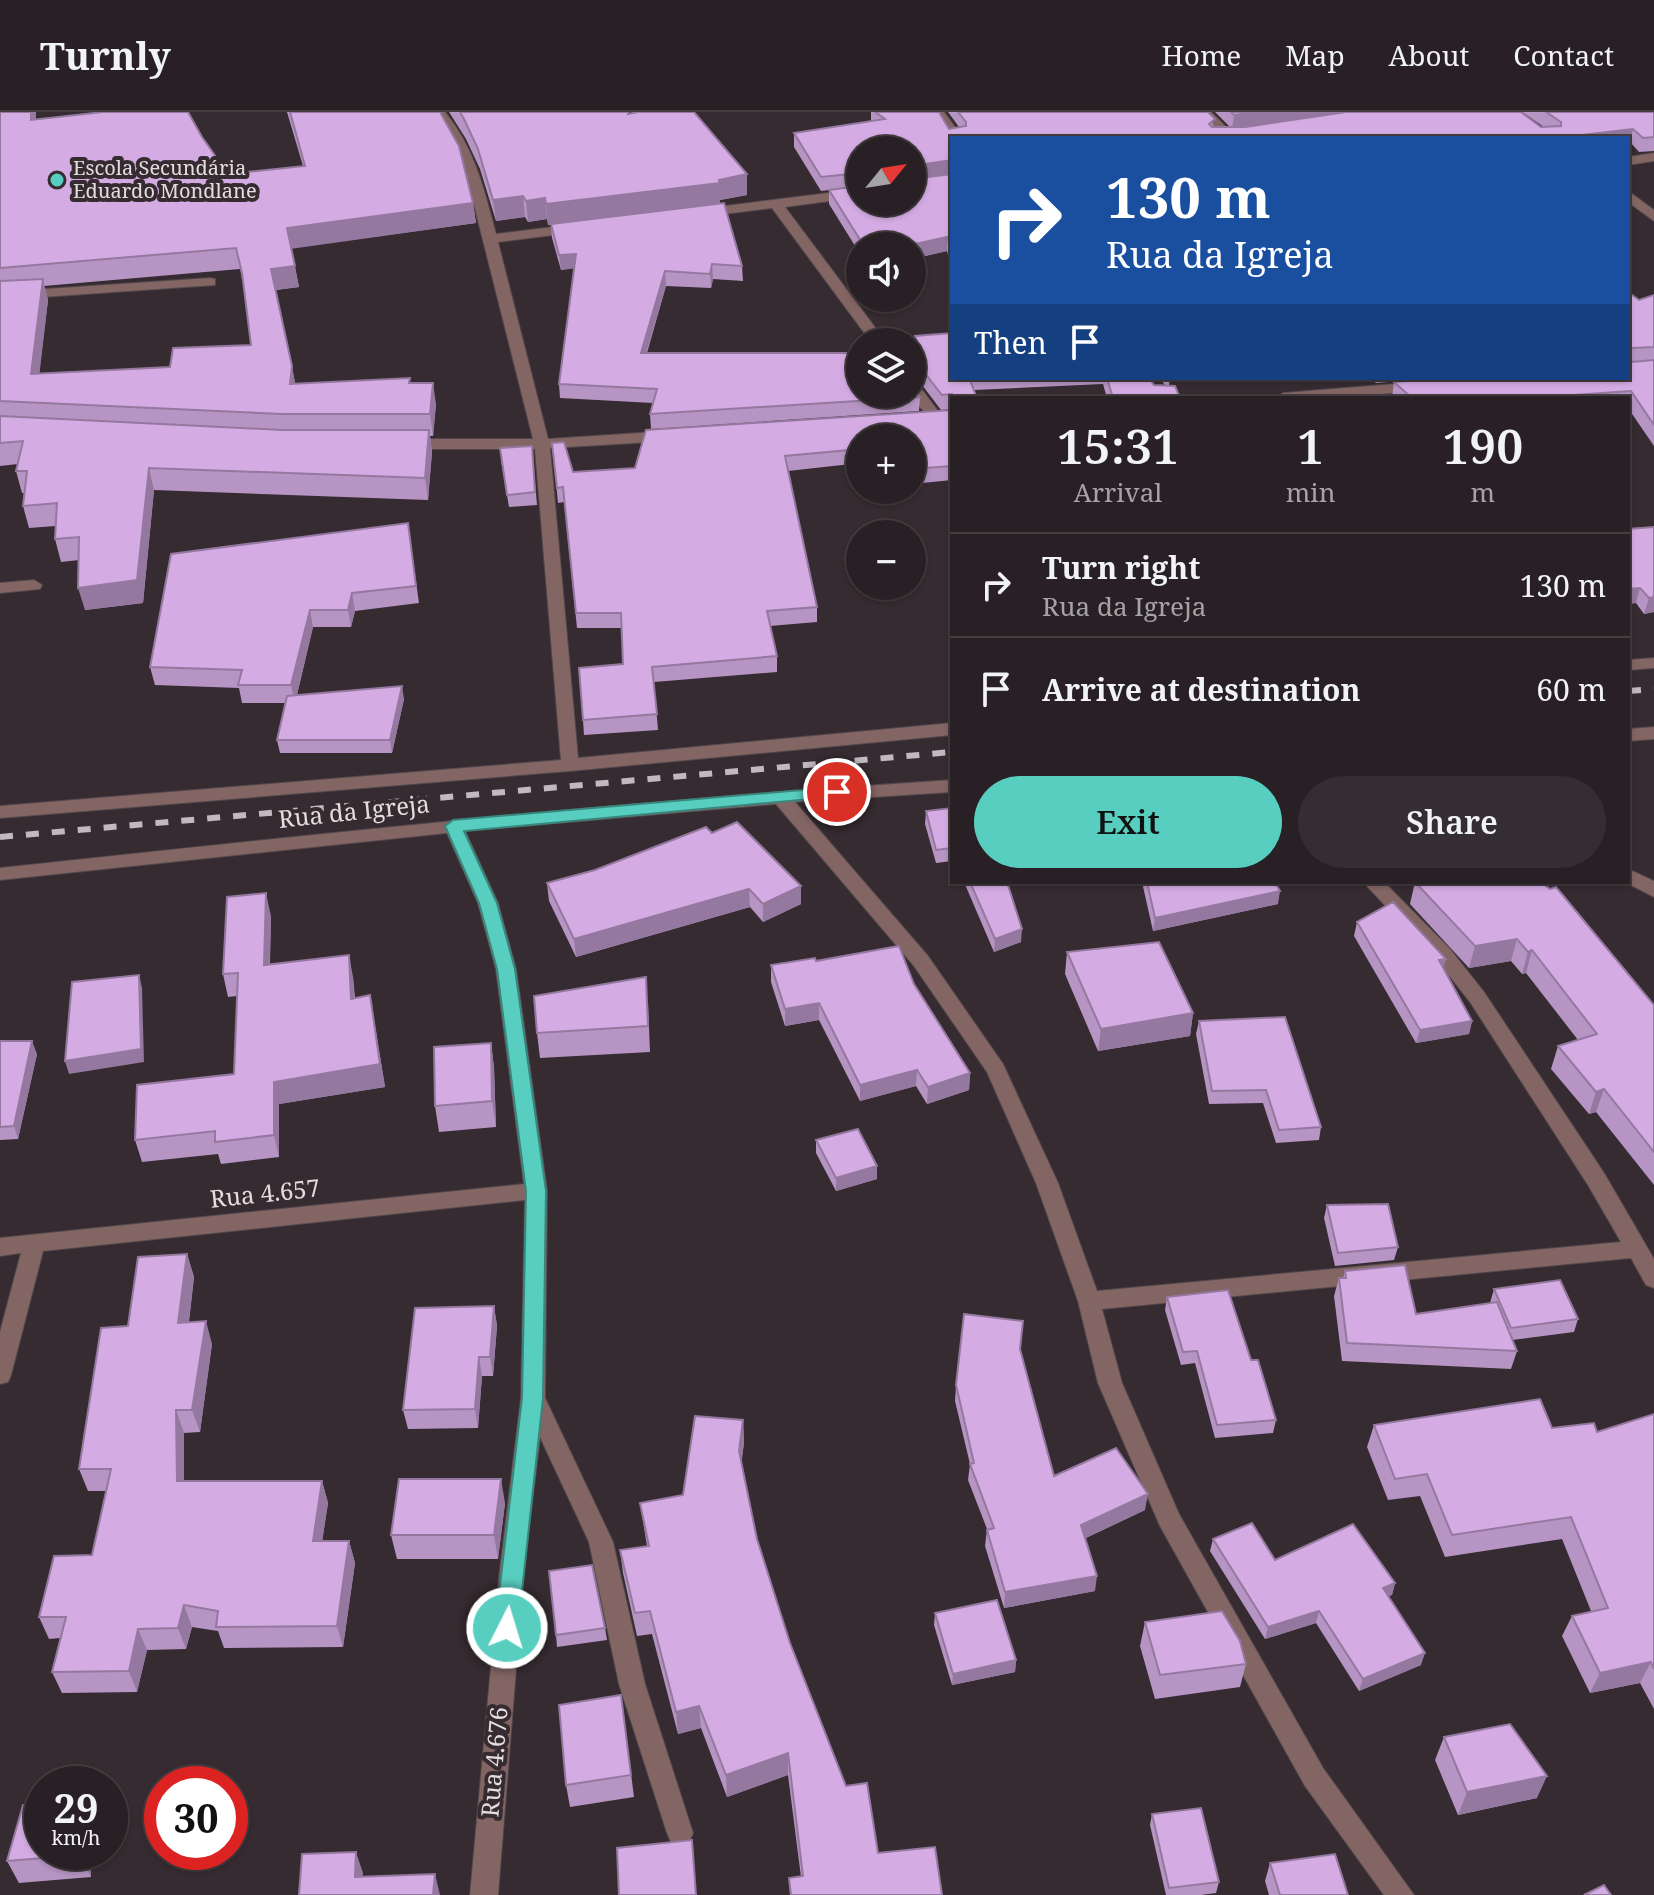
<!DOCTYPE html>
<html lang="en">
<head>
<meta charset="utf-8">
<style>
	:root { --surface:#282024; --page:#342d31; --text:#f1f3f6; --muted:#a5a3a6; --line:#443e41; --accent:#58cec0 }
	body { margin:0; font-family:"Noto Serif",serif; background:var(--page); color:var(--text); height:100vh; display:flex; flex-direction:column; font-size:30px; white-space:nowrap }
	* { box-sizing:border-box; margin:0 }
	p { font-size:26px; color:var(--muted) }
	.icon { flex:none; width:44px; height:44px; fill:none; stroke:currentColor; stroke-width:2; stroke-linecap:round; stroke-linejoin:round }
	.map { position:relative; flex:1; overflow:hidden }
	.details { position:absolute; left:950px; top:284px; width:680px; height:488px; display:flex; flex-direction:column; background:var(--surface); border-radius:0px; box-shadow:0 2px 6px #0004,0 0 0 2px var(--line) }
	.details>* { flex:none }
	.top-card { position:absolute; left:950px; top:24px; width:680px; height:244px; border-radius:0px; box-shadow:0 2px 6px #0004,0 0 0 2px var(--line); background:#1a4fa0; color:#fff; overflow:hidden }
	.needle { width:52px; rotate:60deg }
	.controls { position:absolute; left:846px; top:24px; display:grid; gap:16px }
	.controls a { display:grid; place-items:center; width:80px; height:80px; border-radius:50%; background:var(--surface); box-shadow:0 2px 6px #0004,0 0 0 2px var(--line); font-size:40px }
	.speed { position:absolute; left:24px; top:1654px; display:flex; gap:16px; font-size:40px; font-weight:700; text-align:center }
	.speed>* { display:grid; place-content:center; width:104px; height:104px; border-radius:50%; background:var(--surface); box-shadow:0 2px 6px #0004,0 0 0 2px var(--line); line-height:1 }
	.speed small { font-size:20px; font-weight:400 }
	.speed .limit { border:12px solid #d22; background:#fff; color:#111 }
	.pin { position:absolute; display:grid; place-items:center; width:68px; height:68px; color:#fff; margin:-34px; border:4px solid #fff; border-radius:50%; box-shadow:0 2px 8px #0007 }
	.me { position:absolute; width:88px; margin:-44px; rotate:5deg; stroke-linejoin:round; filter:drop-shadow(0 0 6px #0008) }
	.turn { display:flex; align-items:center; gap:28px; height:168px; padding:0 24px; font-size:36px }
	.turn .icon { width:104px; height:104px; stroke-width:2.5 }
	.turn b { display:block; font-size:56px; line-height:68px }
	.then { display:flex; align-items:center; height:76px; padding:0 24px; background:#0003; gap:16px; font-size:30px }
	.eta { display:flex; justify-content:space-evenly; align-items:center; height:136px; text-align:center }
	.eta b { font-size:48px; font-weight:600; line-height:56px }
	.action { display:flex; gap:16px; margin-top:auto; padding:16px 24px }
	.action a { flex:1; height:92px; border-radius:48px; background:var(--accent); color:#111; font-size:32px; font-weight:600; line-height:92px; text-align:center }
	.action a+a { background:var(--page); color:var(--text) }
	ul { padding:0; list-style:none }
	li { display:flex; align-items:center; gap:24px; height:104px; padding:0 24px; border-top:2px solid var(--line) }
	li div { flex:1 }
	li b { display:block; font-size:30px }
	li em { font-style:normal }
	header { display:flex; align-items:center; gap:48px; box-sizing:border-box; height:112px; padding:0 40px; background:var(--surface); border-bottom:2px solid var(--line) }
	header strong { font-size:38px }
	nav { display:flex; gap:44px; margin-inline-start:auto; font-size:28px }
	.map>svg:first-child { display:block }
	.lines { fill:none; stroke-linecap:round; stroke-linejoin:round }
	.minor-casing { stroke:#51474c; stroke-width:2 }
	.minor { fill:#836563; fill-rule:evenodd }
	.rail { stroke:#c1b9bd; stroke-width:6; stroke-dasharray:13 13; stroke-linecap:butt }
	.wall { fill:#b694c3; fill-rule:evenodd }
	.shaded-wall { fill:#94789f }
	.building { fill:#d4ace3; stroke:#94789f; stroke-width:2 }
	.route { fill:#58cec0; stroke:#39867d; stroke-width:2 }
	.poi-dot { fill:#58cec0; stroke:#352b30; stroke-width:3 }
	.labels { text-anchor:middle; stroke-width:8; stroke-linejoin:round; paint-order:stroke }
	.far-poi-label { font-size:20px; fill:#e4dde0; stroke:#352b30; text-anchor:start }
	.street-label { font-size:24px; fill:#e4dde0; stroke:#352b30 }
</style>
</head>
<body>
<header>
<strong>Turnly</strong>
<nav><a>Home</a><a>Map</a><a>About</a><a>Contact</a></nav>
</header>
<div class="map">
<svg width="1654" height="1783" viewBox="0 0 1654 1783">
	<rect width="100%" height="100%" fill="#352b30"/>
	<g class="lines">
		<defs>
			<path id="minor" d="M432 0H445C475 37 484 77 496 122L578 112 585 116 578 120 498 130 548 327 669 319 677 324 669 329 550 336 578 646 952 611V623L570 659 0 706V694L561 648 535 337H405L397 332 405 327H533L464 53 448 21Z
				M932 0H944L963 26H952L951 29Z
				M1198 0H1211L1237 26H1223Z
				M1654 41V49L1628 53V45Z
				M860 77V85L785 95 886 230H871L772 96 701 105 694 101 701 97Z
				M1628 79 1654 98V109L1628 90Z
				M210 166 215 167V173L0 188V180Z
				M912 269 917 271 941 303V309H931L910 282Z
				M1418 270 1423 272V278L1339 286H1275L1283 281Z
				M34 468 42 473 40 477 0 481V471Z
				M1654 546V556L1628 558V548Z
				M1654 615V627L1628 629V617Z
				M952 668V680L795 690 928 844 1003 952 1058 1071 1097 1179 1621 1130 1588 1073 1470 890 1436 847 1363 770H1384L1450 837 1484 880 1604 1061 1654 1147V1176L1646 1173 1631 1146 1102 1197 1122 1271 1179 1402 1323 1656 1414 1783H1384L1305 1674 1160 1414 1098 1271 1078 1189 1036 1071 987 960 914 854 776 692 465 719 498 791 516 857 547 1079 545 1286 613 1430 645 1572 693 1721 689 1730 680 1734 671 1730 667 1721 619 1572 589 1430 540 1325 524 1457 498 1783H470L500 1457 521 1286 525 1088 43 1139 11 1263 8 1270 0 1272V1220L21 1141 0 1144V1126L524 1072 496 857 478 791 447 721 0 768V756C317 722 634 688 952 668Z
				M1628 757 1654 769V785L1625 770H1628Z"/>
		</defs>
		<use href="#minor" class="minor-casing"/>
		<use href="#minor" class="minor"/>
		<path class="rail" d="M1628 579 1654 577
			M0 725 952 640"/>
	</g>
	<path class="wall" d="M0 0H36V7L202 25 228 62 303 54 287 0H440L473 91 476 111 291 136 299 175 276 178 295 271H410L436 292 433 324H430L432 340 428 388 154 378 143 491 85 498 79 448 61 450 55 427 56 414 29 416 23 394 24 381H22L16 359 18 352 0 354ZM240 157 243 171 251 233 170 255 39 262 48 188 44 174Z
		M449 0H628V2L747 83 720 88V91L548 113 547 107 528 110 525 105 496 109 480 57 466 27Z
		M871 0H939L949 17 959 15 948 0H1208L1214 15H1230L1215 0H1342L1541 15H1544L1522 0H1654V39L1639 40 1630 30 1628 31V26H952V159L947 139 912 147V134H860V142L829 92V78L821 79 794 35V21L871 9ZM860 38 912 90H860Z
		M551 112 742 154 743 169 713 167 711 176 666 174 647 241 920 285 919 299 651 317 650 302 653 291 560 286 559 272 574 156 561 158 552 126Z
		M1628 180 1639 188 1654 183V334L1628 296V286H1393L1392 285 1394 270 1628 266Z
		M915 224 952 266H1149L1154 273H1165L1159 266H1170L1169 273 1180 286H1107L1103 272 974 278 977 286H952V297L941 298 919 269 912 267V241H915Z
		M1370 266H1437L1376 271Z
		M952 298V368L912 372V326H860V351L788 359 817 495V510L770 514 777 544V560L654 570 658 618 584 623 583 608 623 552 622 516H577L564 390 558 391 552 331 573 360 635 356Z
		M532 334 537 393 509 395 501 348Z
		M408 411 419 491 355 499 351 515H313L297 583 404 587 392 641H280L277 628 286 591H242L239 576 155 573 150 555Z
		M1628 417 1654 500 1644 502 1636 491 1628 492Z
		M952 696V749L936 751 925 712 926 699Z
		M712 721 801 774V792L763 810 750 795 576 845 549 789 547 771 595 758Z
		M964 770H1007L1021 830 994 840Z
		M1142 770H1275L1278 792 1153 819Z
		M1415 770 1654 893V1073L1596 1000 1589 1002 1551 957 1558 934 1578 928 1526 861 1522 862 1511 849 1469 856 1410 792Z
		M271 804 270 852 353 865 355 886 370 883 385 975 279 992V1045L221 1052 218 1042 142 1050 135 1028 234 962 237 884 228 885 223 862Z
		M1357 810 1446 847 1443 856 1472 909 1469 922 1416 931 1354 824Z
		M1067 840 1193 901 1190 924 1098 939 1065 862Z
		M816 849 914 872 970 961 969 978 927 992 916 974 860 989 819 908 785 914 771 870V853Z
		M648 891 650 940 540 946 537 921Z
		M1199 909 1321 1015 1319 1028 1276 1031 1263 991 1209 992 1196 922Z
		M0 929 37 942 18 1027 0 1028Z
		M491 931 494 956 496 1015 439 1020 435 994Z
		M816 1028 877 1067 836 1079 816 1041Z
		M1327 1093 1398 1135 1394 1148 1335 1154 1324 1106Z
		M187 1142 194 1165 189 1210 212 1232 200 1320 184 1321V1369H322L328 1391 322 1429H349L355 1451 343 1535 224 1536 218 1519 192 1515 186 1537 147 1538 137 1580 62 1581 52 1560 60 1526 49 1527 39 1505 92 1443 106 1379H88L79 1357 128 1214Z
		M1345 1159 1416 1202 1490 1191 1494 1177 1578 1207 1574 1220 1512 1228 1517 1239 1511 1257 1342 1249 1334 1184 1339 1166H1343Z
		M1167 1185 1251 1248 1276 1308 1273 1321 1215 1326 1195 1251 1181 1253 1165 1198Z
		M494 1194 497 1214 493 1264H482L478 1316 408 1317 403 1298Z
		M1020 1238 1054 1364 1145 1398 1086 1426 1095 1479 1004 1496 985 1434 987 1417 968 1368 970 1352 955 1289 956 1273Z
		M1654 1302V1597L1640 1571 1590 1581 1562 1524 1572 1504 1591 1499 1562 1427 1445 1445 1420 1384 1388 1388 1367 1335 1374 1313 1552 1316 1597 1320Z
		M743 1308 744 1331 741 1351 757 1427 790 1531 846 1674 878 1741 942 1783H790L789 1766 801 1765 788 1663 727 1685 701 1616 678 1622 652 1522 637 1524 623 1461 620 1438 647 1434 640 1391 683 1383Z
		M505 1391 498 1447H397L391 1423Z
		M1213 1427 1275 1448 1395 1471 1392 1483 1388 1484 1421 1553 1359 1579 1316 1511 1265 1527 1210 1439Z
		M935 1501 1016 1548 1015 1560 952 1573 934 1513Z
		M1145 1510 1246 1552 1240 1575 1155 1587 1140 1534Z
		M605 1516 607 1528 557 1535 556 1523Z
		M621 1583 634 1685 570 1695 566 1673Z
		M1444 1625 1537 1686 1458 1703 1435 1648Z
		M1152 1702 1219 1770 1216 1781 1201 1783H1166L1150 1713Z
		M42 1740H90L91 1765 19 1771 7 1749Z
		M1270 1751 1348 1783H1269L1265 1769Z"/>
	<path class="shaded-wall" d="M31 0H36V28L31 8Z
		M1254 0H1342L1232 17 1234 3Z
		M1633 17 1630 30 1628 31V26H1556Z
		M952 48V62L912 68V54Z
		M747 62V83L720 88V91L548 113 546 92 719 68Z
		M523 84 525 105 496 109 493 88Z
		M545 86 547 107 528 110 526 89Z
		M473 91 476 111 290 137 287 116Z
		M947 125V139L912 147V134H906Z
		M576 142 578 156 561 158 559 143Z
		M712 152 713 167 711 176 710 162Z
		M295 154 299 175 275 178 271 157Z
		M665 159 666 174 642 255 641 241Z
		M43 167 48 188 37 283 31 262Z
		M292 254 296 275 290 272Z
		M433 271 436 292 433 324 430 302Z
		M429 318 432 340 428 388 425 366Z
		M149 356 154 378 143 491 85 498 78 476Z
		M1640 476 1636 491 1628 492V477Z
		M352 481 355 499 351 515 348 498Z
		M1654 485V500L1644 502 1649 486Z
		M310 498 313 515 295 591 291 573Z
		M402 574 404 587 392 641 390 628Z
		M801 774V792L763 810V792Z
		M749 777 750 795 576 845 574 827Z
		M1280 779 1278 792 1153 819 1155 806Z
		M266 781 271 804 269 876 264 853Z
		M1022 817 1021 830 994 840 995 827Z
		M1517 827 1511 849 1469 856 1475 834Z
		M1532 838 1526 861 1522 862 1528 840Z
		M349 843 353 865 356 909 351 887Z
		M1446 847 1442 860 1439 848Z
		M139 863 142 876 144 950 69 962 65 949Z
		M370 883 385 975 279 992V1045L274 1023V970Z
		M819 891V908L785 914V897Z
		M1193 901 1190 924 1098 939 1101 917Z
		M1472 909 1469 922 1416 931 1420 918Z
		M32 929 37 942 18 1027 14 1014Z
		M491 931 494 956 496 1015 492 989Z
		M917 958 916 974 860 989V973Z
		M970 961 969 978 927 992 928 975Z
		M1604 977 1596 1000 1589 1002 1596 980Z
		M877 1054V1067L836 1079V1066Z
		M187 1142 194 1165 186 1233 178 1211Z
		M494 1194 497 1214 493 1264 490 1245Z
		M206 1209 212 1232 200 1320 192 1298Z
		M479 1245 482 1264 478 1316 475 1297Z
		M176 1298 184 1321V1391L177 1369Z
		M743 1308 744 1331 740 1363 739 1339Z
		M501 1367 505 1391 498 1447 494 1423Z
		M322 1369 328 1391 319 1451 313 1429Z
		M1148 1382 1145 1398 1079 1429 1081 1413Z
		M349 1429 355 1451 343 1535 337 1514Z
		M1097 1464 1095 1479 1004 1496 1005 1480Z
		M1395 1471 1392 1483 1379 1488 1383 1476Z
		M184 1493 192 1515 186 1537 178 1516Z
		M1319 1499 1316 1511 1265 1527 1268 1515Z
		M138 1517 147 1538 137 1580 129 1559Z
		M1425 1541 1421 1553 1359 1579 1363 1567Z
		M1016 1548 1015 1560 952 1573 953 1562Z
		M1651 1550 1640 1571 1590 1581 1600 1561Z
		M699 1594 701 1616 678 1622 676 1600Z
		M788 1641V1663L727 1685 726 1663Z
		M1547 1664 1537 1686 1458 1703 1467 1680Z
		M80 1740H90L91 1765 80 1743Z
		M356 1740 363 1761 362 1783 355 1765Z
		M435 1762 440 1783H433Z"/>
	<path class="building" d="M0 0H31V8L103 0H188L202 25 228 62 305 54 290 0H440L459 34 473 91 287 116 295 154 271 157 292 254 290 272 410 266 409 271H433L430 302H282L0 289V169L43 167 31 262 170 255 173 236 251 233 242 161 236 136 0 156Z
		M460 0H628V2L638 0H694L747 62 719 68 720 71 546 92 545 86 526 89 523 84 493 88 478 37 464 7Z
		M875 0H939L949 17 966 14V10L958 0H1208L1215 7 1209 12 1212 15H1245L1346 0H1521L1541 15 1561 14V10L1546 0H1654V25L1643 26 1633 17 1556 26H952V48L912 54V38H860V61L821 65 794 21 885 7Z
		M1231 0H1254L1234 3Z
		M952 62V143L947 125 906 134H864L829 78 860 74V90H912V67Z
		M724 91 742 154 712 152 710 162 665 159 641 241H860V282H912V274L920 285 650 302 657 277 559 272 576 142 559 143 551 112Z
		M1628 180 1639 188 1654 183V235L1632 236 1629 239 1632 250 1654 248V313L1631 279 1543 285 1544 286H1412L1394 270 1450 266H1628Z
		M952 221V266H969L977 286H956L952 282 942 283 920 255 914 252 912 253V241H921L915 224Z
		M1107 266H1149L1154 273 1175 274 1180 286H1113Z
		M952 298V354L912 357V326H860V337L785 344 817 495 767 499 777 544 652 555 657 602 583 608 579 556 623 552 621 501H576L563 375 557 376 552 331 564 330 573 360 635 356 646 318Z
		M0 304 282 318H429L425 366 149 356 137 468 78 476 79 425 55 427 57 391 23 394 27 359H16L23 329 0 331Z
		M532 334 535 380 507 383 500 336Z
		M408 411 416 474 352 481 348 498H310L291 573H238L242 558 150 555 171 442Z
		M1654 415V485L1649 486 1640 476 1628 477V417Z
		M402 574 390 628H277L287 584Z
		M952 696V736L936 738 926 699Z
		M737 710 801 774 763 792 749 777 574 827 547 771 595 758 706 715 712 721Z
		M970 770H1007L1022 817 995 827Z
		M1147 770H1275L1280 779 1155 806Z
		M1415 770H1540L1550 777 1556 775 1654 893V1040L1604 977 1596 980 1558 934 1597 922 1532 838 1528 840 1517 827 1475 834Z
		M266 781 264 853 349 843 351 887 370 883 380 952 274 970V1023L215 1030V1019L135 1028 137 973 234 962 238 861 223 862 227 785Z
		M1393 790 1446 847 1439 848 1472 909 1420 918 1357 810Z
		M1159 830 1193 901 1101 917 1067 840Z
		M899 834 914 872 970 961 928 975 917 958 860 973 819 891 785 897 771 853 815 846 816 849Z
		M139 863 141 937 65 949 72 870Z
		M646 865 648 914 537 921 534 884Z
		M1285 905 1321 1015 1279 1018 1266 978 1212 979 1199 909Z
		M0 929H32L14 1014 0 1015Z
		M491 931 492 989 435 994 434 935Z
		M858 1017 877 1054 836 1066 816 1028Z
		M1388 1092 1398 1135 1338 1141 1327 1093Z
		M187 1142 178 1211 206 1209 192 1298H176L177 1369H322L313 1429H349L337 1514 216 1515 218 1499 184 1493 178 1516 138 1517 129 1559 52 1560 66 1505H39L54 1444 92 1443 111 1357H79L101 1216 128 1214 138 1145Z
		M1405 1153 1416 1202 1497 1190 1517 1239 1347 1231 1339 1166H1346L1345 1159Z
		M1560 1168 1578 1207 1511 1216 1494 1177Z
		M1228 1178 1251 1248H1258L1276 1308 1217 1313 1197 1239 1183 1240 1167 1185Z
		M494 1194 490 1245H479L475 1297 403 1298 415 1196Z
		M964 1202 1023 1209 1020 1237 1054 1364 1116 1336 1148 1382 1081 1413 1097 1464 1005 1480 987 1418 994 1416 970 1352 974 1351 956 1273Z
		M1540 1287 1552 1316 1594 1311 1597 1320 1654 1302V1557L1651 1550 1600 1561 1572 1504 1608 1496 1571 1405 1452 1423 1427 1362 1395 1367 1374 1313Z
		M695 1304 743 1308 739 1339 757 1427 790 1531 846 1674 867 1671 878 1741 935 1735 942 1783H791L789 1766 803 1764 788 1641 726 1663 699 1594 676 1600 650 1499 635 1501 620 1438 649 1434 640 1391 683 1383Z
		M399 1367H501L494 1423H391Z
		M1252 1411 1275 1448 1353 1412 1395 1471 1383 1476 1425 1541 1363 1567 1319 1499 1268 1515 1213 1427Z
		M592 1453 605 1516 556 1523 549 1459Z
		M997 1488 1016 1548 953 1562 935 1501Z
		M1222 1499 1240 1529 1246 1552 1160 1563 1145 1510Z
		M621 1583 631 1663 566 1673 559 1593Z
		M1510 1612 1547 1664 1467 1680 1444 1625Z
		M23 1693 42 1694V1740H80V1743L7 1749Z
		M1201 1696 1219 1770 1169 1776 1152 1702Z
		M692 1728 696 1783H619L617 1736Z
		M356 1740 355 1765 435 1762 433 1783H299L302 1742Z
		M1335 1742 1348 1783H1280L1270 1751Z
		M1604 1773 1611 1783H1584Z"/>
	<path class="route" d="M837 675 843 677 845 680 843 684 464 719 497 791 515 857 546 1079 543 1286 518 1516 515 1524 507 1527 499 1524 495 1516 522 1286 526 1079 497 857 479 791 445 714 453 708Z"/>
	<circle class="poi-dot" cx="57" cy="68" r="8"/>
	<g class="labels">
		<g class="far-poi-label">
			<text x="73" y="63">Escola Secundária<tspan x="73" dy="23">Eduardo Mondlane</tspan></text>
		</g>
		<g class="street-label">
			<text transform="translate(354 700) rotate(-6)" y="8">Rua da Igreja</text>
			<text transform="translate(265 1082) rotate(-6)" y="8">Rua 4.657</text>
			<text transform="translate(495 1650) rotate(-85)" y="8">Rua 4.676</text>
		</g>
	</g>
</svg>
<div class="controls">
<a><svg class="needle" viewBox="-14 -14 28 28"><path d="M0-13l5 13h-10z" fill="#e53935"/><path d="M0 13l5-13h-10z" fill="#a5a3a6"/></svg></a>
<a><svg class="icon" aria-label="sound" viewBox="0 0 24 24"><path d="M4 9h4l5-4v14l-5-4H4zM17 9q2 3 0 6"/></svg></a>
<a><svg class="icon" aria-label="layers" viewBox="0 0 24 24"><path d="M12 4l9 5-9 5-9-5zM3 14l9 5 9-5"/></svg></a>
<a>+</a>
<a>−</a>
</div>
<div class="speed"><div>29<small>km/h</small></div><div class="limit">30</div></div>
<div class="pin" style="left:837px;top:680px;background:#d93025"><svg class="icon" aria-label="arrive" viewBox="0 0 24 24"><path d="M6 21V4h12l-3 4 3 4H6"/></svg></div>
<svg class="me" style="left:507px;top:1516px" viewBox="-20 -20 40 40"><circle r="17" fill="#58cec0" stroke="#fff" stroke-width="3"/><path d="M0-11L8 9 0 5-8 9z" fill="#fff"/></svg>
<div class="top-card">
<div class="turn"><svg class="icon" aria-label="right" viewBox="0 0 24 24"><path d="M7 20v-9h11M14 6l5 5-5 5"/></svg><div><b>130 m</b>Rua da Igreja</div></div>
<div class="then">Then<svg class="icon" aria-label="arrive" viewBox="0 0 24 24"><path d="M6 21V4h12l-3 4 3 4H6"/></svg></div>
</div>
<section class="details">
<div class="eta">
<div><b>15:31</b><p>Arrival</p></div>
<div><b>1</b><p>min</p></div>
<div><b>190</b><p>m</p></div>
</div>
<ul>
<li><svg class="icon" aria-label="right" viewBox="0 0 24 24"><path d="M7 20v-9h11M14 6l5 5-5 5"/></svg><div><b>Turn right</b><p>Rua da Igreja</p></div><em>130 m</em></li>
<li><svg class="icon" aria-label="arrive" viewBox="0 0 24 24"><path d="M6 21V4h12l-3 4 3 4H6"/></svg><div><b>Arrive at destination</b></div><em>60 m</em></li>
</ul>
<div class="action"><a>Exit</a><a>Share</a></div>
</section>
</div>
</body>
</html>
